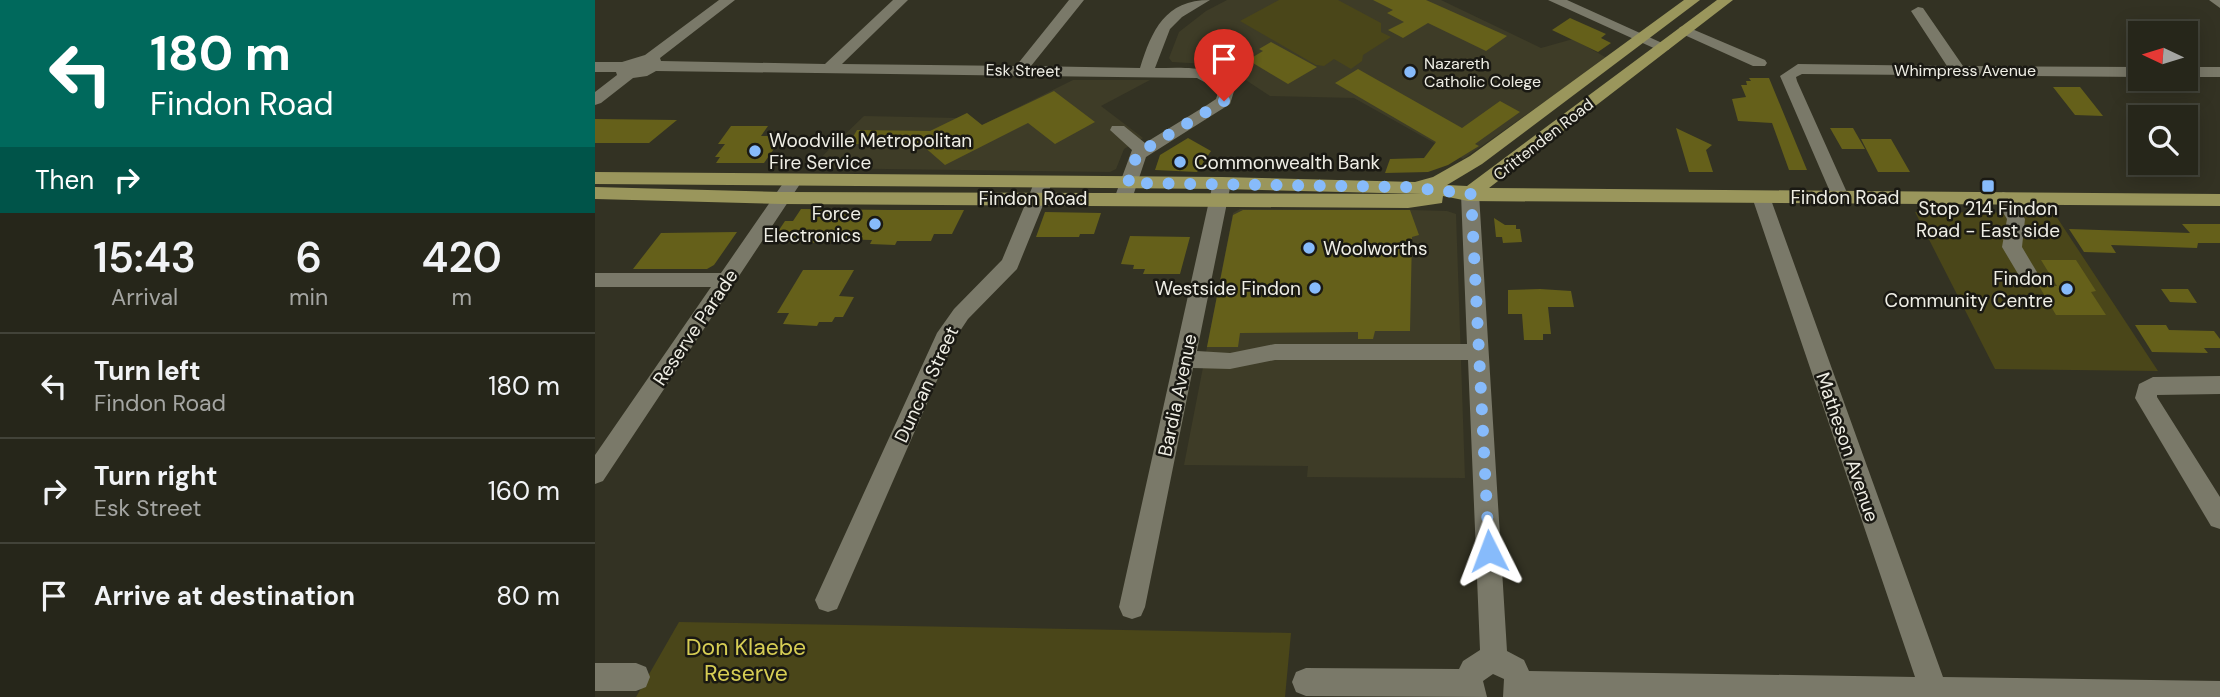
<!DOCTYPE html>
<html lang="en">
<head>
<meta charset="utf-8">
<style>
	:root { --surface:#26261a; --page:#323227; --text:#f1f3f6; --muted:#a4a5a2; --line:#424339 }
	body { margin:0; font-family:"DM Sans",sans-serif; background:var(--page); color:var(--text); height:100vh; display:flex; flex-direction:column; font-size:26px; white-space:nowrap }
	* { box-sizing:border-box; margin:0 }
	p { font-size:23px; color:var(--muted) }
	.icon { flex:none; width:38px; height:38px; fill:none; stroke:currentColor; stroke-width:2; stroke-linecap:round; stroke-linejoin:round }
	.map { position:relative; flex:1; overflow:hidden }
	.details { display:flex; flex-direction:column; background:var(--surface); width:595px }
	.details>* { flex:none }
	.hud { background:#00695c; color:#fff; overflow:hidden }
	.needle { width:46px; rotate:274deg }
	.buttons { position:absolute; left:1533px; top:21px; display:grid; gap:14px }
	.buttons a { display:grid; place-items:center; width:70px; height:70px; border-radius:0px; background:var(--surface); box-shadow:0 4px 18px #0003,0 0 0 2px var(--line); font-size:35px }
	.pin { position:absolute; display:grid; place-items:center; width:60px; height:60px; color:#fff; margin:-72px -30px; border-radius:50% 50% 50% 0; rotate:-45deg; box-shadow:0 0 7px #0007 }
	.pin .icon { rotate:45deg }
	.me { position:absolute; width:77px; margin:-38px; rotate:357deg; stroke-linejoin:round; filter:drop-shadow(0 0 5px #0008) }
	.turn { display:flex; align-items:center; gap:24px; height:147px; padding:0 35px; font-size:32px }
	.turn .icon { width:91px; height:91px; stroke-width:2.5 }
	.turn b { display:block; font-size:49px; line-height:60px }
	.then { display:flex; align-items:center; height:66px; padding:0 35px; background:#0003; gap:14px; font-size:26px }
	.eta { display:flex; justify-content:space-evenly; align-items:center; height:119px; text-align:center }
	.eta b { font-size:42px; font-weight:600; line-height:49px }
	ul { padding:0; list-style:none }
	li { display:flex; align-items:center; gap:21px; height:105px; padding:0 35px; border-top:2px solid var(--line) }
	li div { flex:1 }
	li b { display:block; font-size:26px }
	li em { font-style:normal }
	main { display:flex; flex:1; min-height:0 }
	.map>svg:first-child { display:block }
	.built { fill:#3e3c27 }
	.green { fill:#4a4619 }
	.building { fill:#65601a }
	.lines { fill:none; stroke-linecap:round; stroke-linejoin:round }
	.minor { fill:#7a7969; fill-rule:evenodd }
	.major { fill:#9a965c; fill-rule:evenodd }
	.route { stroke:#87bbfb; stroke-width:12; stroke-dasharray:0 21.6 }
	.poi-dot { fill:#87bbfb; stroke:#1a1913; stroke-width:2.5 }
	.labels { text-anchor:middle; stroke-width:5; stroke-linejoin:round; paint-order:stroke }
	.far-poi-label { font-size:16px; fill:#efeee5; stroke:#1a1913; text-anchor:start }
	.far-street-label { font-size:16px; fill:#efeee5; stroke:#1a1913 }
	.poi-label { font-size:19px; fill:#efeee5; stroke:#1a1913; text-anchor:start }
	.street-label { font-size:19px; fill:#efeee5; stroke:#1a1913 }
	.near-park-label { font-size:23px; fill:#d6cd54; stroke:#1a1913 }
</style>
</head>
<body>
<main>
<section class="details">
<div class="hud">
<div class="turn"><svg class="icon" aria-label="left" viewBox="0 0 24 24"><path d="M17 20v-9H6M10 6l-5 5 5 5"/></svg><div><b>180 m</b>Findon Road</div></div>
<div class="then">Then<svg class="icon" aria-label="right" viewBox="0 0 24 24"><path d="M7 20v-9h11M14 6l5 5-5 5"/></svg></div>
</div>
<div class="eta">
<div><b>15:43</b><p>Arrival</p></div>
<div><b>6</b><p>min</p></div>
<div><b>420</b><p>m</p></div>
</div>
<ul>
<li><svg class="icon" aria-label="left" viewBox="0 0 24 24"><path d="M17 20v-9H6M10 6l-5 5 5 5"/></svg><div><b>Turn left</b><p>Findon Road</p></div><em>180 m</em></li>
<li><svg class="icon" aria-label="right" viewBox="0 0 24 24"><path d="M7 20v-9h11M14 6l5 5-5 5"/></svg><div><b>Turn right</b><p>Esk Street</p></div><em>160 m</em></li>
<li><svg class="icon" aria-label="arrive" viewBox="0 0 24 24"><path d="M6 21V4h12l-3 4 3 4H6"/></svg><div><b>Arrive at destination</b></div><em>80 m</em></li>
</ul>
</section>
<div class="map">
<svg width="1625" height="697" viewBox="0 0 1625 697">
	<rect width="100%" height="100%" fill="#333223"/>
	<path class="built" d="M632 0H846L946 48 978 39 1012 58 868 159 759 98 675 96 628 65 577 62 574 58 584 32 611 11Z
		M478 80H555L506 106 548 138 529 149 521 169 515 172 215 168 269 116 362 118 372 113 387 125Z
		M645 209 817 210 852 211 861 214 870 478 712 477 713 466 589 465 638 213Z"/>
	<path class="green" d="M684 0H743L786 23V32L796 37 768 55 767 61 756 69 739 59 729 66 721 65 645 21Z
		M1320 212 1459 213 1563 371 1400 369Z
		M84 622 696 633 690 697H41Z"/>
	<path class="building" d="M778 0H831L912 36 891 51 833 23 808 38 793 30 809 22 792 13 798 10Z
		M975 18 1011 34 1006 38 1016 43 1003 52 957 30Z
		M676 42 722 67 693 84 653 60 668 51 664 49Z
		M763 69 867 128 905 101 925 112 880 144 884 146 853 165 833 172 790 173 795 159 829 158 841 142 740 83Z
		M1154 78H1174L1212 170H1194L1177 123 1143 121 1137 99 1151 97 1146 85H1152L1151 81H1156Z
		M1458 87H1485L1508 116 1480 115Z
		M459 91 500 122 460 144 433 123 350 165 327 145 254 144 262 130 335 131 372 113 387 125Z
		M0 119 82 120 54 143H0Z
		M136 126H173L166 136H188L169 163H121L125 157H120L130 144H123Z
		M1081 128 1117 145 1111 150 1118 172H1094Z
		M1235 128H1258L1270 149H1247Z
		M593 138 616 151 602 172 560 170 565 155Z
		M1266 139H1296L1315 172H1283Z
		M206 209 294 210H369L357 234H339L336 241H302L300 245 275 244 277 240 239 239 237 243 176 242 190 221H198Z
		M648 210H815L824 235 817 237 815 331H780L778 339H763V332L645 333 643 347H612L638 215Z
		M450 212 506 213 499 234H485L484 237H441Z
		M899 218 910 225H921V229H925L927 242 908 243 907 237H901Z
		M1587 224H1625V243H1603L1602 248 1516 245 1521 253 1489 252 1474 229 1595 233Z
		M142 232 119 265 112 269H38L66 233Z
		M535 236 595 237 585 274H548L550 269H538L539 265 526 264Z
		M1446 260H1481L1501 291 1496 292 1511 315H1461L1444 286H1462Z
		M208 270H259L244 296 259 297 248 317H240L237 322H224L222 326 188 324 194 313H182Z
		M945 289 976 291 979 307H953L956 334H948V340H929L927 314H913V290Z
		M1566 289H1593L1602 303 1575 302Z
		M1540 325H1571L1574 330 1619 331 1625 339V348H1609L1613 353 1557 352Z"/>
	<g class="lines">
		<path class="minor" d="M124 0H140L65 58 66 61 230 64 298 0H313L247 64 421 66 474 0H489L436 66 545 68C557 30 570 0 615 0L587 17 575 29 560 68C589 68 620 64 640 88L635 104 551 157 537 199 528 205 519 199 537 150 515 130 517 126H529L550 143 612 105 621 99 624 90 602 78 61 71 52 76 38 78 6 103 0 105V92L22 75 21 72H0V62H27L50 55Z
			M953 0H972L1076 47 1073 50H1063Z
			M1614 0H1625V8Z
			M1323 7 1328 8 1368 66 1545 67V77L1207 74 1201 77 1202 81 1254 197 1245 203 1239 201 1185 76 1203 64 1352 66 1316 11Z
			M1090 26 1170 60 1172 63 1170 66H1158L1085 33 1083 30 1085 27Z
			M1591 67H1625V77H1591Z
			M199 174 208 180 205 184 8 481 0 484V455L116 287H0V273H126L193 176Z
			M448 177 457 183 422 269 373 319 361 337 242 609 233 612 224 609 220 600 342 333 359 309 407 260 439 183Z
			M627 177 636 183 602 351 635 353 680 344H872L866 194 869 190H881L884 194 912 651 929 660 934 671 1320 677 1157 197 1166 191 1175 197 1348 677 1625 681V697H908L909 679 898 674 888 681 892 697 711 696 701 692 697 682 701 672 711 668 864 669 868 661 885 650 873 360H680L635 369 598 368 550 607 546 616 537 619 528 616 524 607 618 183Z
			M1408 192 1414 194 1430 219 1427 247 1446 279 1443 284H1429L1407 247 1412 219 1399 198Z
			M1625 376V394L1562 395V397L1625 497V529L1616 526 1540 398 1544 384 1558 377Z
			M0 663H41L51 667 55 677 51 687 41 691H0Z"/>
		<path class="major" d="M1089 0H1105L887 164 852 185 872 186 1122 0H1138L894 188 1625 194V206L873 201 848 196 847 203 813 208 187 204 0 199V187L187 192 828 194 627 189 0 184V172L627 177 820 182 838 177 875 156Z"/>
	</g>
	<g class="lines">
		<path class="route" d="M629 101 542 154 533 183 813 187 876 194 894 551"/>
	</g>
	<g class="poi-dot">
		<circle cx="815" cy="72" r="7"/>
		<circle cx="160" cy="151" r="7"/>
		<circle cx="585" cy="162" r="7"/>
		<rect x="1386" y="179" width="14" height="14" rx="3.5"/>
		<circle cx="280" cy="224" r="7"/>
		<circle cx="714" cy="248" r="7"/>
		<circle cx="720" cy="288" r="7"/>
		<circle cx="1472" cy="289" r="7"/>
	</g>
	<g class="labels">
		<g class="far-poi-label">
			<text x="829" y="69">Nazareth<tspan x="829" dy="18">Catholic Colege</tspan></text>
		</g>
		<g class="far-street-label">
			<text transform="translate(428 70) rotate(1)" y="6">Esk Street</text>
			<text x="1370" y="76">Whimpress Avenue</text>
			<text transform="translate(948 139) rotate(-38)" y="6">Crittenden Road</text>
		</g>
		<g class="poi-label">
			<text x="174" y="147">Woodville Metropolitan<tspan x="174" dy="22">Fire Service</tspan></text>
			<text x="599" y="169">Commonwealth Bank</text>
			<text x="1393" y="215" text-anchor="middle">Stop 214 Findon<tspan x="1393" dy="22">Road - East side</tspan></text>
			<text x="266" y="220" text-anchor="end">Force<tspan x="266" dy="22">Electronics</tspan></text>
			<text x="728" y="255">Woolworths</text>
			<text x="1458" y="285" text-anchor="end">Findon<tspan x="1458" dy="22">Community Centre</tspan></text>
			<text x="706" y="295" text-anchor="end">Westside Findon</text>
		</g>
		<g class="street-label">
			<text x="1250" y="204">Findon Road</text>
			<text x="438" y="205">Findon Road</text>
			<text transform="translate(100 327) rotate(-56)" y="7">Reserve Parade</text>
			<text transform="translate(331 384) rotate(-65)" y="7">Duncan Street</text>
			<text transform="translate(582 395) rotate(-78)" y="7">Bardia Avenue</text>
			<text transform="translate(1253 447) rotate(71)" y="7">Matheson Avenue</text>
		</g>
		<g class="near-park-label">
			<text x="151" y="655">Don Klaebe<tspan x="151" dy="26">Reserve</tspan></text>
		</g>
	</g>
</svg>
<div class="buttons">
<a><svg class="needle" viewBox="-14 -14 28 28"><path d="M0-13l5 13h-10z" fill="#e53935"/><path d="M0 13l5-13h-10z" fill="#a4a5a2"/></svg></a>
<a><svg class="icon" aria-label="search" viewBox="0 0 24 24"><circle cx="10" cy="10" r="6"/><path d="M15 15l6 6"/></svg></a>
</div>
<div class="pin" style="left:629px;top:101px;background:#d93025"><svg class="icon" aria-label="arrive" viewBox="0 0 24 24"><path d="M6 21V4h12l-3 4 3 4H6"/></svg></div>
<svg class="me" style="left:894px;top:551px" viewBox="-20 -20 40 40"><path d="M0-17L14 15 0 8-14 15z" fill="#87bbfb" stroke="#fff" stroke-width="4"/></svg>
</div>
</main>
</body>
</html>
